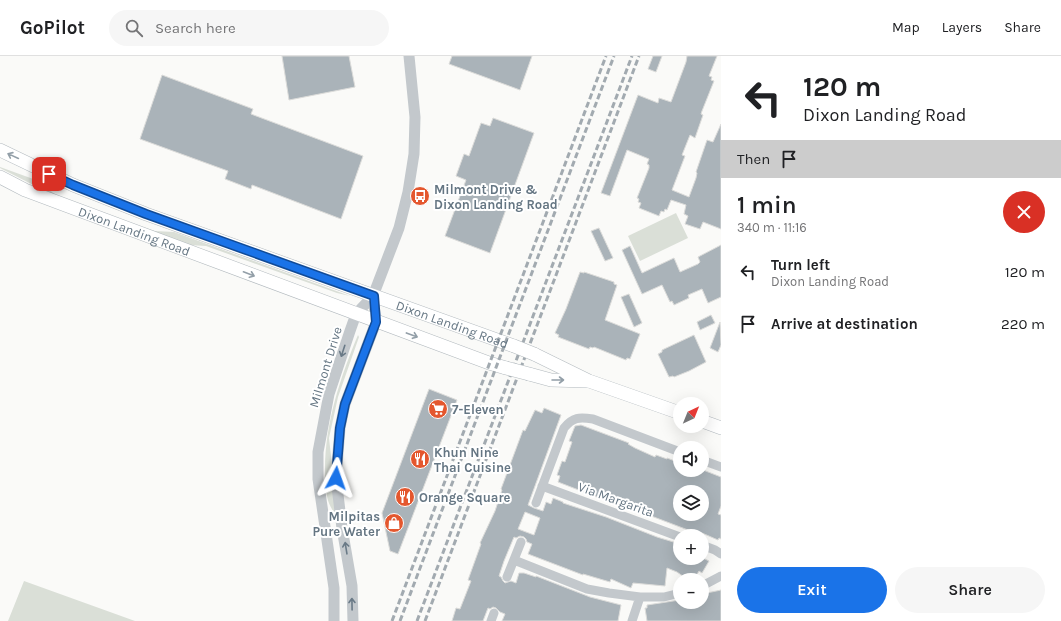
<!DOCTYPE html>
<html lang="en">
<head>
<meta charset="utf-8">
<style>
	:root { --surface:#fff; --page:#f6f6f6; --text:#202124; --muted:#757577; --line:#e0e0e0; --accent:#1a73e8 }
	body { margin:0; font-family:Karla,sans-serif; background:var(--page); color:var(--text); height:100vh; display:flex; flex-direction:column; font-size:15px; white-space:nowrap }
	* { box-sizing:border-box; margin:0 }
	p { font-size:13px; color:var(--muted) }
	.icon { flex:none; width:22px; height:22px; fill:none; stroke:currentColor; stroke-width:2; stroke-linecap:round; stroke-linejoin:round }
	.map { position:relative; flex:1; overflow:hidden }
	.drawer { display:flex; flex-direction:column; background:var(--surface); width:340px }
	.drawer>* { flex:none }
	.banner { background:#fff; color:var(--text); overflow:hidden }
	.needle { width:26px; rotate:43deg }
	.tools { position:absolute; left:673px; top:341px; display:grid; gap:8px }
	.tools a { display:grid; place-items:center; width:36px; height:36px; border-radius:50%; background:var(--surface); box-shadow:0 4px 16px #0002; font-size:20px }
	.pin { position:absolute; display:grid; place-items:center; width:34px; height:34px; color:#fff; margin:-17px; border-radius:8px; box-shadow:0 2px 6px #0006 }
	.me { position:absolute; width:44px; margin:-22px; rotate:4deg; stroke-linejoin:round; filter:drop-shadow(0 0 3px #0008) }
	.turn { display:flex; align-items:center; gap:14px; height:84px; padding:0 16px; font-size:18px }
	.turn .icon { width:52px; height:52px; stroke-width:2.5 }
	.turn b { display:block; font-size:28px; line-height:34px }
	.then { display:flex; align-items:center; height:38px; padding:0 16px; background:#0003; gap:8px; font-size:15px }
	.round { display:grid; place-items:center; flex:none; width:42px; height:42px; border-radius:21px; background:var(--page) }
	.summary { display:flex; align-items:center; justify-content:space-between; height:68px; padding:0 16px }
	h1 { font-size:24px; font-weight:600; line-height:30px }
	.button { display:flex; gap:8px; margin-top:auto; padding:8px 16px }
	.button a { flex:1; height:46px; border-radius:24px; background:var(--accent); color:#fff; font-size:16px; font-weight:600; line-height:46px; text-align:center }
	.button a+a { background:var(--page); color:var(--text) }
	ul { padding:0; list-style:none }
	li { display:flex; align-items:center; gap:12px; height:52px; padding:0 16px }
	li div { flex:1 }
	li b { display:block; font-size:15px }
	li em { font-style:normal }
	header { display:flex; align-items:center; gap:24px; box-sizing:border-box; height:56px; padding:0 20px; background:var(--surface); border-bottom:1px solid var(--line) }
	header strong { font-size:19px }
	nav { display:flex; gap:22px; margin-inline-start:auto; font-size:14px }
	.search { width:280px; height:36px; background:var(--page); display:flex; align-items:center; gap:10px; box-sizing:border-box; padding:0 14px; border-radius:22px; color:var(--muted); font-size:15px }
	main { display:flex; flex:1; min-height:0 }
	.map>svg:first-child { display:block }
	.green { fill:#dadfd7 }
	.building { fill:#aab3b9; stroke:#dcdcda; fill-rule:evenodd }
	.lines { fill:none; stroke-linecap:round; stroke-linejoin:round }
	.secondary-casing { stroke:#b3babf; stroke-width:14 }
	.minor { stroke:#c3c8cc; stroke-width:9 }
	.tertiary { stroke:#c3c8cc; stroke-width:11 }
	.secondary { stroke:#fff; stroke-width:13 }
	.rail { stroke:#a2aab0; stroke-width:3; stroke-dasharray:6 3; stroke-linecap:butt }
	.secondary-bridge-casing { stroke:#b3babf; stroke-width:14; stroke-linecap:butt }
	.secondary-bridge { stroke:#fff; stroke-width:13 }
	.oneway { stroke:#939fa8 }
	.oneway2 { stroke:#6a7a87 }
	.route-casing { stroke:#114b97; stroke-width:10 }
	.route { stroke:#1a73e8; stroke-width:7 }
	.labels { text-anchor:middle; stroke-width:4; stroke-linejoin:round; paint-order:stroke }
	.poi-label { font-size:13px; font-weight:bold; fill:#657683; stroke:#fff; text-anchor:start }
	.street-label { font-size:13px; fill:#657683; stroke:#fff }
</style>
</head>
<body>
<header>
<strong>GoPilot</strong>
<div class="search"><svg class="icon" aria-label="search" viewBox="0 0 24 24"><circle cx="10" cy="10" r="6"/><path d="M15 15l6 6"/></svg>Search here</div>
<nav><a>Map</a><a>Layers</a><a>Share</a></nav>
</header>
<main>
<div class="map">
<svg width="721" height="565" viewBox="0 0 721 565">
	<rect width="100%" height="100%" fill="#fafaf8"/>
	<path class="green" d="M0 111 36 124 56 139H53L0 112Z
		M676 157 688 182 640 205 628 180Z
		M133 168 155 175 174 176 350 240 337 237 206 190 189 189Z
		M358 279 359 281 338 341 329 382 341 490C338 480 337 468 334 457 331 451 328 447 327 440 319 386 337 329 358 279Z
		M24 525 135 565H8Z"/>
	<path class="building" d="M282 0H349L355 31 289 44Z
		M452 0H532L520 34 449 8Z
		M653 0H662L656 16 648 13Z
		M687 0H717L709 20 712 21 711 24 714 25 702 55 701 58 703 59 695 82 690 79 682 99 685 100 672 134 689 141 696 122 697 117 696 116 707 84 713 86 721 68V173L703 166 700 173 685 168 688 160 684 158 686 149 671 144 667 154 665 153 664 156 661 155 659 160 639 152 641 147 638 146 639 143 637 142 649 112V109L647 108 649 103 627 94 610 140 601 137 638 39 658 47 659 42 671 46 686 6Z
		M162 19 253 53 251 58 363 100 341 163 252 129 251 133 225 123 228 115 140 83Z
		M493 62 534 77 490 197 445 180 466 124 456 120 464 98 469 100 481 67 490 70Z
		M599 172 613 202 605 205 591 175Z
		M721 189V241L708 247 702 233 688 239 689 242 674 249 672 245 670 246 662 229 642 238 622 194 630 190 642 217 674 202 680 216 698 208 700 206 698 201Z
		M580 216 584 217V216L614 226V228L617 229 605 264 640 278 630 303 627 302 626 304 594 291 593 292 590 291 589 293 558 281 559 279 555 277 566 253Z
		M629 238 642 267 634 271 621 241Z
		M711 259 715 267 700 274 697 266Z
		M720 266 721 289 718 296 710 292Z
		M694 279 706 306 689 315 674 321 673 320 669 321 658 298 662 296V294Z
		M429 333 457 344 398 498 390 495 382 457Z
		M544 352 561 359 528 449 534 452 543 455 546 446 551 448 553 442 563 446V447L606 461 657 481 680 488V502H703L709 505 702 517 699 515 694 523 689 521 687 523 677 516 667 512 665 530 633 527 631 532 611 523 610 526 583 518V519L528 498 532 488 527 486 526 483 524 481 520 480 516 482 514 481 504 505 499 520 501 521 503 525 505 527 511 525 516 527 519 517H524L536 521V520L590 541 621 549 618 565H502L505 558 500 556 496 552 493 551 490 553 488 552 483 565H452L456 552 460 553 471 525 468 524 481 488 480 487 495 455 502 434 501 433 523 374 525 375 535 354 542 357ZM525 456 540 462 534 479 518 473Z
		M581 369 629 387 628 388 635 392 655 401 656 399 667 403V402L680 407V414H703L721 421V450L718 458 721 459V483L719 482 718 484 702 477 697 476 696 477 638 455 625 452 558 426 560 420 557 419 562 405 565 406 572 386 569 385 575 370ZM680 436H702V458H680Z
		M721 534V565H647L645 552H647V549L680 544V546H702V538Z"/>
	<g class="lines">
		<defs>
			<g id="secondary">
				<path id="s1" d="M0 94 73 129 146 158 514 290"/>
				<path id="s2" d="M0 121 25 134 65 149 489 307 506 312"/>
				<path d="M534 298 589 325 680 357"/>
				<path d="M529 318 551 324 587 325"/>
				<path d="M702 365 721 372"/>
			</g>
		</defs>
		<use href="#secondary" class="secondary-casing"/>
		<path class="minor" d="M702 404 721 411
			M542 430 680 481
			M536 447 564 372C573 361 579 361 593 363L680 396
			M702 489 715 494 721 498
			M514 504 587 533 609 537 640 541H664L680 537
			M507 521 521 486
			M702 530 721 520
			M491 565 494 557
			M632 565 640 541"/>
		<path class="tertiary" d="M334 565V532L318 423V396L329 338 350 275 356 258 373 240 399 172 408 136 414 98 415 61 409 0
			M353 565 352 530 342 472 336 422 340 372 345 348 376 266 373 240"/>
		<use href="#secondary" class="secondary"/>
		<path class="rail" d="M392 565 606 0
			M400 565 614 0
			M417 565 632 0
			M425 565 639 0"/>
		<defs>
			<path id="secondary-bridge" d="M514 290 534 298
				M506 312 529 318"/>
		</defs>
		<use href="#secondary-bridge" class="secondary-bridge-casing"/>
		<use href="#secondary-bridge" class="secondary-bridge"/>
	</g>
	<defs><path id="oneway-shaft" d="M-6 0H5M1.5-3L5.5 0L1.5 3" fill="none" stroke-width="1.6" stroke-linecap="round" stroke-linejoin="round"/></defs>
	<g class="oneway">
		<use href="#oneway-shaft" transform="translate(13 100) rotate(-155)"/>
		<use href="#oneway-shaft" transform="translate(249 218) rotate(21)"/>
		<use href="#oneway-shaft" transform="translate(412 279) rotate(20)"/>
		<use href="#oneway-shaft" transform="translate(558 324)"/>
	</g>
	<g class="oneway2">
		<use href="#oneway-shaft" transform="translate(343 295) rotate(108)"/>
		<use href="#oneway-shaft" transform="translate(346 492) rotate(-99)"/>
		<use href="#oneway-shaft" transform="translate(352 548) rotate(-91)"/>
	</g>
	<g class="lines">
		<defs>
			<path id="route" d="M49 118 73 129 146 158 374 240 376 266 345 348 340 372 336 422"/>
		</defs>
		<use href="#route" class="route-casing"/>
		<use href="#route" class="route"/>
	</g>
	<defs>
		<symbol id="bus-disc" viewBox="-11 -11 22 22"><circle r="9.5" fill="#e4572e" stroke="#fff"/><path d="M-5-6H5V4H4V6H2V4H-2V6H-4V4H-5ZM-3.5-4V0h7V-4ZM-3.5 1.2v1.5H-2V1.2ZM2 1.2v1.5H3.5V1.2Z" fill="#fff"/></symbol>
		<symbol id="supermarket-disc" viewBox="-11 -11 22 22"><circle r="9.5" fill="#e4572e" stroke="#fff"/><path d="M-6-5.5h2.5l.6 2H6L4.5 2H-2.5L-4.4-4H-6ZM-1.5 3.2a1.3 1.3 0 1 0 .1 0ZM3 3.2a1.3 1.3 0 1 0 .1 0Z" fill="#fff"/></symbol>
		<symbol id="restaurant-disc" viewBox="-11 -11 22 22"><circle r="9.5" fill="#e4572e" stroke="#fff"/><path d="M-5-6h1v4h1v-4h1v4h1v-4h1v5L-1.5 .5V6h-2V.5L-5-1ZM5-6V6H3V1.5H1.5Q1.5-4 5-6Z" fill="#fff"/></symbol>
		<symbol id="shop-disc" viewBox="-11 -11 22 22"><circle r="9.5" fill="#e4572e" stroke="#fff"/><path d="M-5-2.5h2.3a2.7 3.5 0 0 1 5.4 0H5L5.5 6h-11ZM-1.5-2.5h3a1.5 2.3 0 0 0-3 0Z" fill="#fff"/></symbol>
	</defs>
	<g fill-rule="evenodd">
		<use href="#bus-disc" x="409" y="129" width="22" height="22"/>
		<use href="#supermarket-disc" x="427" y="342" width="22" height="22"/>
		<use href="#restaurant-disc" x="409" y="392" width="22" height="22"/>
		<use href="#restaurant-disc" x="394" y="430" width="22" height="22"/>
		<use href="#shop-disc" x="383" y="456" width="22" height="22"/>
	</g>
	<g class="labels">
		<g class="poi-label">
			<text x="434" y="138">Milmont Drive &amp;<tspan x="434" dy="15">Dixon Landing Road</tspan></text>
			<text x="452" y="358">7-Eleven</text>
			<text x="434" y="401">Khun Nine<tspan x="434" dy="15">Thai Cuisine</tspan></text>
			<text x="419" y="446">Orange Square</text>
			<text x="380" y="465" text-anchor="end">Milpitas<tspan x="380" dy="15">Pure Water</tspan></text>
		</g>
		<g class="street-label">
			<text dy="5" stroke="none"><textPath href="#s2" startOffset="145">Dixon Landing Road</textPath></text>
			<text dy="5" stroke="none"><textPath href="#s1" startOffset="485">Dixon Landing Road</textPath></text>
			<text transform="translate(325 311) rotate(-73)" y="5">Milmont Drive</text>
			<text transform="translate(616 443) rotate(20)" y="5">Via Margarita</text>
		</g>
	</g>
</svg>
<div class="tools">
<a><svg class="needle" viewBox="-14 -14 28 28"><path d="M0-13l5 13h-10z" fill="#e53935"/><path d="M0 13l5-13h-10z" fill="#757577"/></svg></a>
<a><svg class="icon" aria-label="sound" viewBox="0 0 24 24"><path d="M4 9h4l5-4v14l-5-4H4zM17 9q2 3 0 6"/></svg></a>
<a><svg class="icon" aria-label="layers" viewBox="0 0 24 24"><path d="M12 4l9 5-9 5-9-5zM3 14l9 5 9-5"/></svg></a>
<a>+</a>
<a>−</a>
</div>
<div class="pin" style="left:49px;top:118px;background:#d93025"><svg class="icon" aria-label="arrive" viewBox="0 0 24 24"><path d="M6 21V4h12l-3 4 3 4H6"/></svg></div>
<svg class="me" style="left:336px;top:422px" viewBox="-20 -20 40 40"><path d="M0-17L14 15 0 8-14 15z" fill="#1a73e8" stroke="#fff" stroke-width="4"/></svg>
</div>
<section class="drawer">
<div class="banner">
<div class="turn"><svg class="icon" aria-label="left" viewBox="0 0 24 24"><path d="M17 20v-9H6M10 6l-5 5 5 5"/></svg><div><b>120 m</b>Dixon Landing Road</div></div>
<div class="then">Then<svg class="icon" aria-label="arrive" viewBox="0 0 24 24"><path d="M6 21V4h12l-3 4 3 4H6"/></svg></div>
</div>
<div class="summary"><div><h1>1 min</h1><p>340 m · 11:16</p></div><a class="round" style="background:#d93025;color:#fff"><svg class="icon" aria-label="close" viewBox="0 0 24 24"><path d="M6 6l12 12M18 6L6 18"/></svg></a></div>
<ul>
<li><svg class="icon" aria-label="left" viewBox="0 0 24 24"><path d="M17 20v-9H6M10 6l-5 5 5 5"/></svg><div><b>Turn left</b><p>Dixon Landing Road</p></div><em>120 m</em></li>
<li><svg class="icon" aria-label="arrive" viewBox="0 0 24 24"><path d="M6 21V4h12l-3 4 3 4H6"/></svg><div><b>Arrive at destination</b></div><em>220 m</em></li>
</ul>
<div class="button"><a>Exit</a><a>Share</a></div>
</section>
</main>
</body>
</html>
